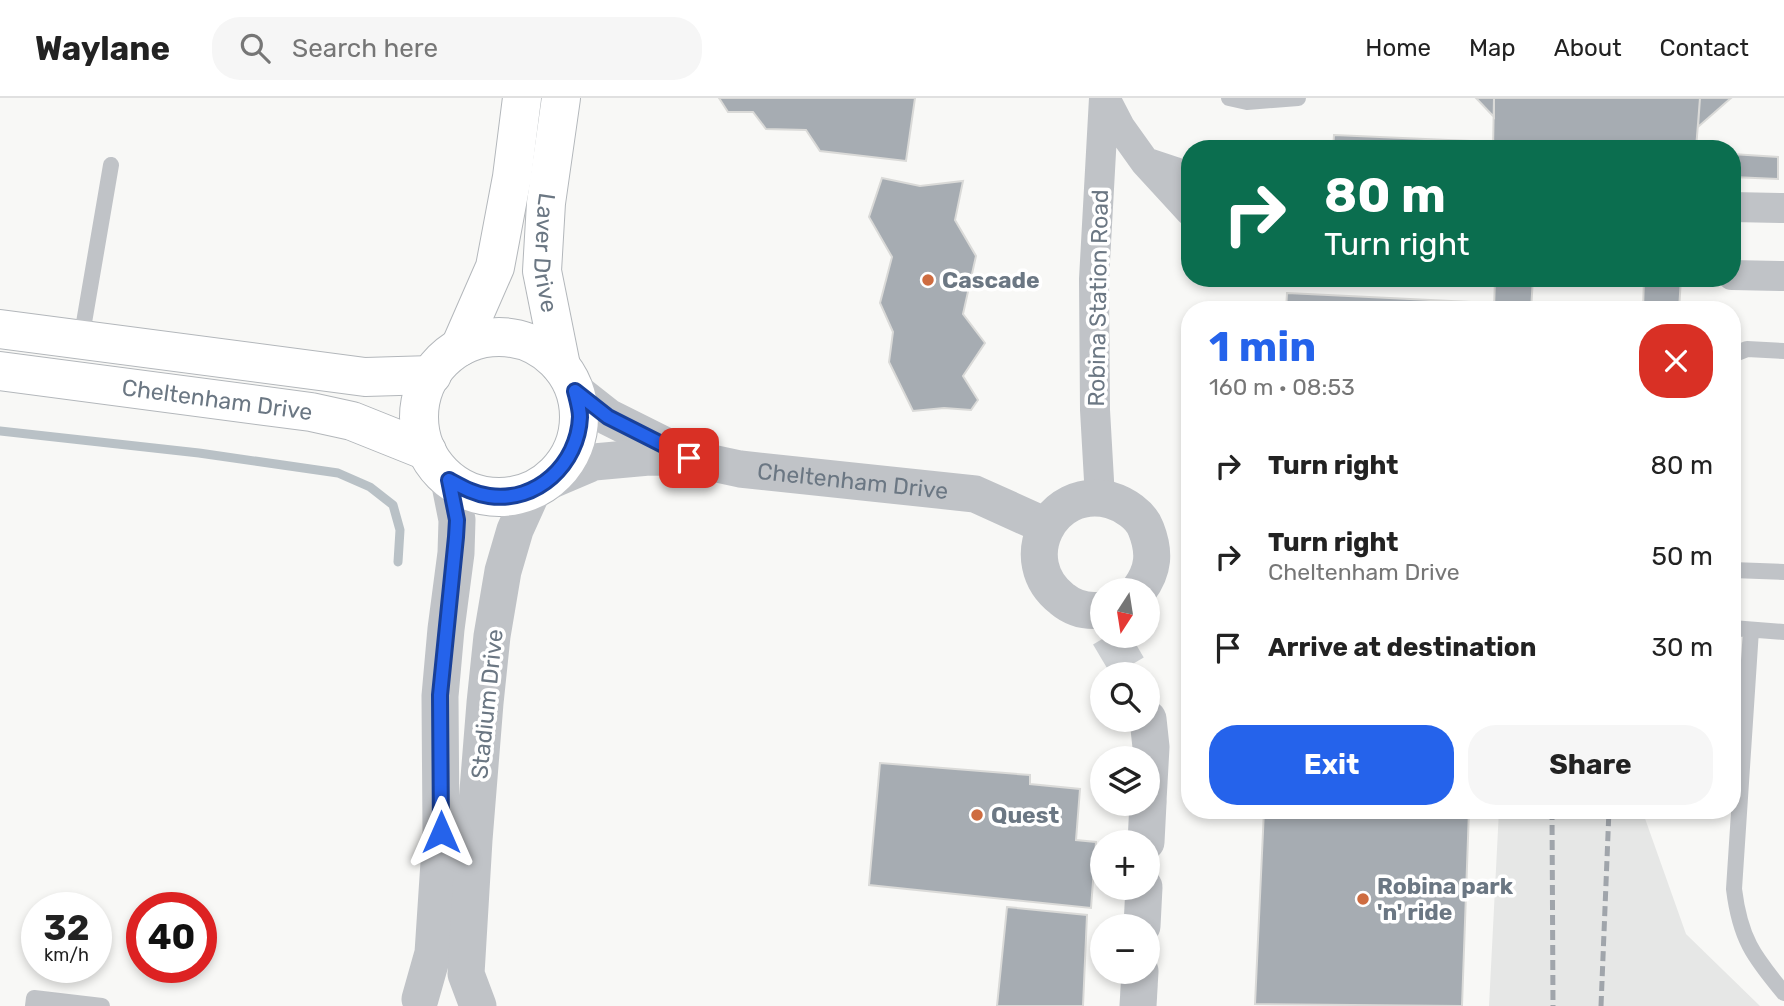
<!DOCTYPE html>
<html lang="en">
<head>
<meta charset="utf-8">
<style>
	:root { --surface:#fff; --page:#f6f6f6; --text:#222; --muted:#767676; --line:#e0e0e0; --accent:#2563eb }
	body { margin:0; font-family:Rubik,sans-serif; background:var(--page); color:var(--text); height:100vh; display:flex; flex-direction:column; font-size:26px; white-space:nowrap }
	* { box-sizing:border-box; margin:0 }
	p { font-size:23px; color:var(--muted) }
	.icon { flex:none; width:38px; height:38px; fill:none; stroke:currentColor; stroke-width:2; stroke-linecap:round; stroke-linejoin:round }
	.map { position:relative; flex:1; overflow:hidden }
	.details { position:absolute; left:1181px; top:203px; width:560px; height:518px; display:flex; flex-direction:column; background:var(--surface); border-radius:28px; box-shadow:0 4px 10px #0003 }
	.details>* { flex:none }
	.banner { position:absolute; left:1181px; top:42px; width:560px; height:147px; border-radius:28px; box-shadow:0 4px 10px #0003; background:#0b6e4f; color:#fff; overflow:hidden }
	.needle { width:46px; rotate:192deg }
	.controls { position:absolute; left:1090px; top:480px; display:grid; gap:14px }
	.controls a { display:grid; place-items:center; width:70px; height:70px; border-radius:50%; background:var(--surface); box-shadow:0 4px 10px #0003; font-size:35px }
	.speed { position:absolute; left:21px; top:794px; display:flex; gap:14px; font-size:35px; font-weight:700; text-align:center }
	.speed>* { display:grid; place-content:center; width:91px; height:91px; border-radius:50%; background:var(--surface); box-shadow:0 4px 10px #0003; line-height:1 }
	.speed small { font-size:18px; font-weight:400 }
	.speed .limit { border:10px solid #d22; background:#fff; color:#111 }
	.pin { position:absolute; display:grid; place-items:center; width:60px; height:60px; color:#fff; margin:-30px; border-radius:14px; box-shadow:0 4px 10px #0006 }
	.me { position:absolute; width:77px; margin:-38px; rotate:0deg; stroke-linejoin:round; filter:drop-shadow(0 0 5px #0008) }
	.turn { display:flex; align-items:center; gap:24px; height:147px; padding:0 28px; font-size:32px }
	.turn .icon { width:91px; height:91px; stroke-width:2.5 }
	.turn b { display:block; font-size:49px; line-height:60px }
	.round { display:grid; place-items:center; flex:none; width:74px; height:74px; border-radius:28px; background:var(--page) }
	.overview { display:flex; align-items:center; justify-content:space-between; height:119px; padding:0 28px }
	h1 { font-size:42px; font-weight:700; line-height:52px; color:var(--accent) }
	.button { display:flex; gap:14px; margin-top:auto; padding:14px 28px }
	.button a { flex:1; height:80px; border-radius:28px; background:var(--accent); color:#fff; font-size:28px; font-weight:700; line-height:80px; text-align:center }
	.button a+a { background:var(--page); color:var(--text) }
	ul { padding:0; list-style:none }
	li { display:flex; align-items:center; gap:21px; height:91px; padding:0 28px }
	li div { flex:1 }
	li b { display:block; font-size:26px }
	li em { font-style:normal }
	header { display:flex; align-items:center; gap:42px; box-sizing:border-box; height:98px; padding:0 35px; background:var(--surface); border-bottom:2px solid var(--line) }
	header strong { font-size:33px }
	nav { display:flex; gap:38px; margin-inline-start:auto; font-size:24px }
	.search { width:490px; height:63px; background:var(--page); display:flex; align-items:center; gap:18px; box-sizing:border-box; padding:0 24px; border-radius:28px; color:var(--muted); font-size:26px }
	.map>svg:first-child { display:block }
	.built { fill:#e6e7e6 }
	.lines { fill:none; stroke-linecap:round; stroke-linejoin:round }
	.stream { stroke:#b9c1c6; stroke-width:9 }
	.building { fill:#a6acb2; stroke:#dadad8; stroke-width:2 }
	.tertiary-tunnel { stroke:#ced1d4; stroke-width:37; stroke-dasharray:37 18; stroke-linecap:butt }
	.secondary-casing { stroke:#b3b7bb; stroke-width:40 }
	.service { stroke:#c0c3c7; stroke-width:16 }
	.minor { stroke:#c0c3c7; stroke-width:30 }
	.tertiary { stroke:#c0c3c7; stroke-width:37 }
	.secondary { stroke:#fff; stroke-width:38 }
	.rail { stroke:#a0a5ab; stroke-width:5; stroke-dasharray:10 5; stroke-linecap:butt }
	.route-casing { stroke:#184099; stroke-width:18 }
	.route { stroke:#2563eb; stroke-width:12 }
	.poi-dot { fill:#ce6c40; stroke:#fff; stroke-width:2.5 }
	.labels { text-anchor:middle; stroke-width:7; stroke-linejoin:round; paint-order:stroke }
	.street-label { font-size:23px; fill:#6b7783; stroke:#fff }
	.poi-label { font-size:23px; font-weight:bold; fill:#6b7783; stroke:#fff; text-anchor:start }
</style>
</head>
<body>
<header>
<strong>Waylane</strong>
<div class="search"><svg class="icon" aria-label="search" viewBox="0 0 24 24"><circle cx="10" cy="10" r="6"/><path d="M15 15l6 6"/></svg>Search here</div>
<nav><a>Home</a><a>Map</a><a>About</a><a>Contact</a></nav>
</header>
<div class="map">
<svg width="1784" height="908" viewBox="0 0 1784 908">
	<rect width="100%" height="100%" fill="#f8f8f6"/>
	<path class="built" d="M1499 712H1642L1686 836 1760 908H1489Z"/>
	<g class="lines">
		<path class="stream" d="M0 333 199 355 338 375 370 389 393 407 400 432 398 464"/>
	</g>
	<path class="building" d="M719 0H915L906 63 820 53 806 32 766 31 753 14H728Z
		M1476 0H1494V19Z
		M1494 0H1700L1696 51H1493Z
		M1700 0H1731L1698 29Z
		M1334 37 1493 44V51H1333Z
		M1732 56 1778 59V81L1732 79Z
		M882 80 920 88 963 83 955 122 976 158 963 216 985 245 963 278 978 302 971 312 944 310 913 313 889 264 893 234 880 205 892 159 869 119Z
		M1495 180H1533L1531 212H1494Z
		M1644 180H1681L1679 212H1643Z
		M1287 195 1491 205V212H1286Z
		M880 665 1030 677V686L1080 691 1076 742 1096 744 1091 810 869 787Z
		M1264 712H1469L1462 908 1255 906Z
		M1007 809 1087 817 1083 908H997Z"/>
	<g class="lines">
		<path class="tertiary-tunnel" d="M1109 537 1132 576"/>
		<defs>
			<g id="secondary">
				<path id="s2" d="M561 0 546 105 542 173 561 268"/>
				<path d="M0 231 365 279 432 277"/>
				<circle cx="499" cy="319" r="80"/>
				<path d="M460 249 495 169 512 79 522 0"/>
				<path id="s3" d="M0 273 311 314 352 323 427 353"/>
			</g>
		</defs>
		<use href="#secondary" class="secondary-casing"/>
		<path class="service" d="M1229 0 1247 4 1298 0
			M81 242 111 67
			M1732 257 1747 251 1784 253
			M1732 472 1784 474
			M1732 530 1784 534
			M1751 532 1734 791C1740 840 1753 858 1784 895
			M33 908 34 900 102 908"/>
		<path class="minor" d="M1105 0 1120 29 1145 64 1190 113
			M1145 64 1190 79
			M1732 109 1784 110
			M1732 177 1784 178
			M1100 400 1095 312 1094 181 1104 0"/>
		<g class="tertiary">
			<path d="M575 293 608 319 682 356"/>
			<path id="s1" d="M547 384 594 364 649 359 689 360 740 371 975 396 1046 428"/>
			<path d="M1102 512C1087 514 1074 511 1062 501 1013 463 1050 387 1110 402 1124 406 1141 417 1146 431 1155 454 1154 472 1139 492"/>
			<path d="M1148 621 1151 649 1148 703"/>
			<path d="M1146 744 1148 705"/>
			<path d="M1142 828 1144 789"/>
			<path d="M420 901 433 855 441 734 440 598 446 531 456 455 457 422 449 382"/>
			<path d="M478 908 466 876 474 742 485 605 492 538 503 473 515 432 533 392"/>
			<path d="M1138 908 1140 873"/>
		</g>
		<use href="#secondary" class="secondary"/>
		<path class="rail" d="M1552 712 1553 908
			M1601 908 1609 712"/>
	</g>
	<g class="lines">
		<defs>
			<path id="route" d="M441 734 440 597 456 439 457 422 449 382C462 389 474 396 489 398 537 405 578 366 580 319 580 311 577 301 575 293L608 319 689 360"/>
		</defs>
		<use href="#route" class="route-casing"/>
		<use href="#route" class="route"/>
	</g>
	<g class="poi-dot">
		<circle cx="928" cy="182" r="7"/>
		<circle cx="977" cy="717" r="7"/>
		<circle cx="1363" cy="801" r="7"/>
	</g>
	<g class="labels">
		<g class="street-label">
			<text dy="8" stroke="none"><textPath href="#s2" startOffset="156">Laver Drive</textPath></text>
			<text transform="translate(1098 200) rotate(-89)" y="8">Robina Station Road</text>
			<text dy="8" stroke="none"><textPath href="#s3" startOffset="219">Cheltenham Drive</textPath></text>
			<text dy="8" stroke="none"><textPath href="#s1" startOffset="312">Cheltenham Drive</textPath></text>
			<text transform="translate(487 606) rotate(-84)" y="8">Stadium Drive</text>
		</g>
		<g class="poi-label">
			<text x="942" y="190">Cascade</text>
			<text x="991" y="725">Quest</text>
			<text x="1377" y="796">Robina park<tspan x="1377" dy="26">'n' ride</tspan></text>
		</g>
	</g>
</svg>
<div class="controls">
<a><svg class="needle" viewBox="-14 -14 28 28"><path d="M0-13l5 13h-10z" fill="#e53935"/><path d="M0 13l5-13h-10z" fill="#767676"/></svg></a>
<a><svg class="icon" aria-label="search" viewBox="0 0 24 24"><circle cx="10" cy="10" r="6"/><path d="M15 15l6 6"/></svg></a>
<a><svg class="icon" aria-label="layers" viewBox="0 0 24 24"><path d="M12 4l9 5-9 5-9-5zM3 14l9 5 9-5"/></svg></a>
<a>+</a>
<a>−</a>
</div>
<div class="speed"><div>32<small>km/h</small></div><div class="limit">40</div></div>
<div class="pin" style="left:689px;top:360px;background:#d93025"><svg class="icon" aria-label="arrive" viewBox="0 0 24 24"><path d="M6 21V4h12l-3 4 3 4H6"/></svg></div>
<svg class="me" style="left:441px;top:734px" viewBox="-20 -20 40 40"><path d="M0-17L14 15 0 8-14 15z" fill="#2563eb" stroke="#fff" stroke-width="4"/></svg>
<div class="banner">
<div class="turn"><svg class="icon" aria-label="right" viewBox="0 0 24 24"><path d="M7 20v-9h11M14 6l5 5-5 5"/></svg><div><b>80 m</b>Turn right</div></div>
</div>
<section class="details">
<div class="overview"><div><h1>1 min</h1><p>160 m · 08:53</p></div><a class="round" style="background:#d93025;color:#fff"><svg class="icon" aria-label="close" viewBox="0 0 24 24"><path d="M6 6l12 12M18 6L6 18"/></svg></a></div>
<ul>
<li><svg class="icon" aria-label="right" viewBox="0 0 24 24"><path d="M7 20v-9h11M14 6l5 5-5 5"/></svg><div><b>Turn right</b></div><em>80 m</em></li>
<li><svg class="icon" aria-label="right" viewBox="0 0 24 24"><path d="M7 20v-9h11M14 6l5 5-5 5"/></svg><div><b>Turn right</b><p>Cheltenham Drive</p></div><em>50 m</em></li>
<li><svg class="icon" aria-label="arrive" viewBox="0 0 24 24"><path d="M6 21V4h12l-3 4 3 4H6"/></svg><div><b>Arrive at destination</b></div><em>30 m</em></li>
</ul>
<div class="button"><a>Exit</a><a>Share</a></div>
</section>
</div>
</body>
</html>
